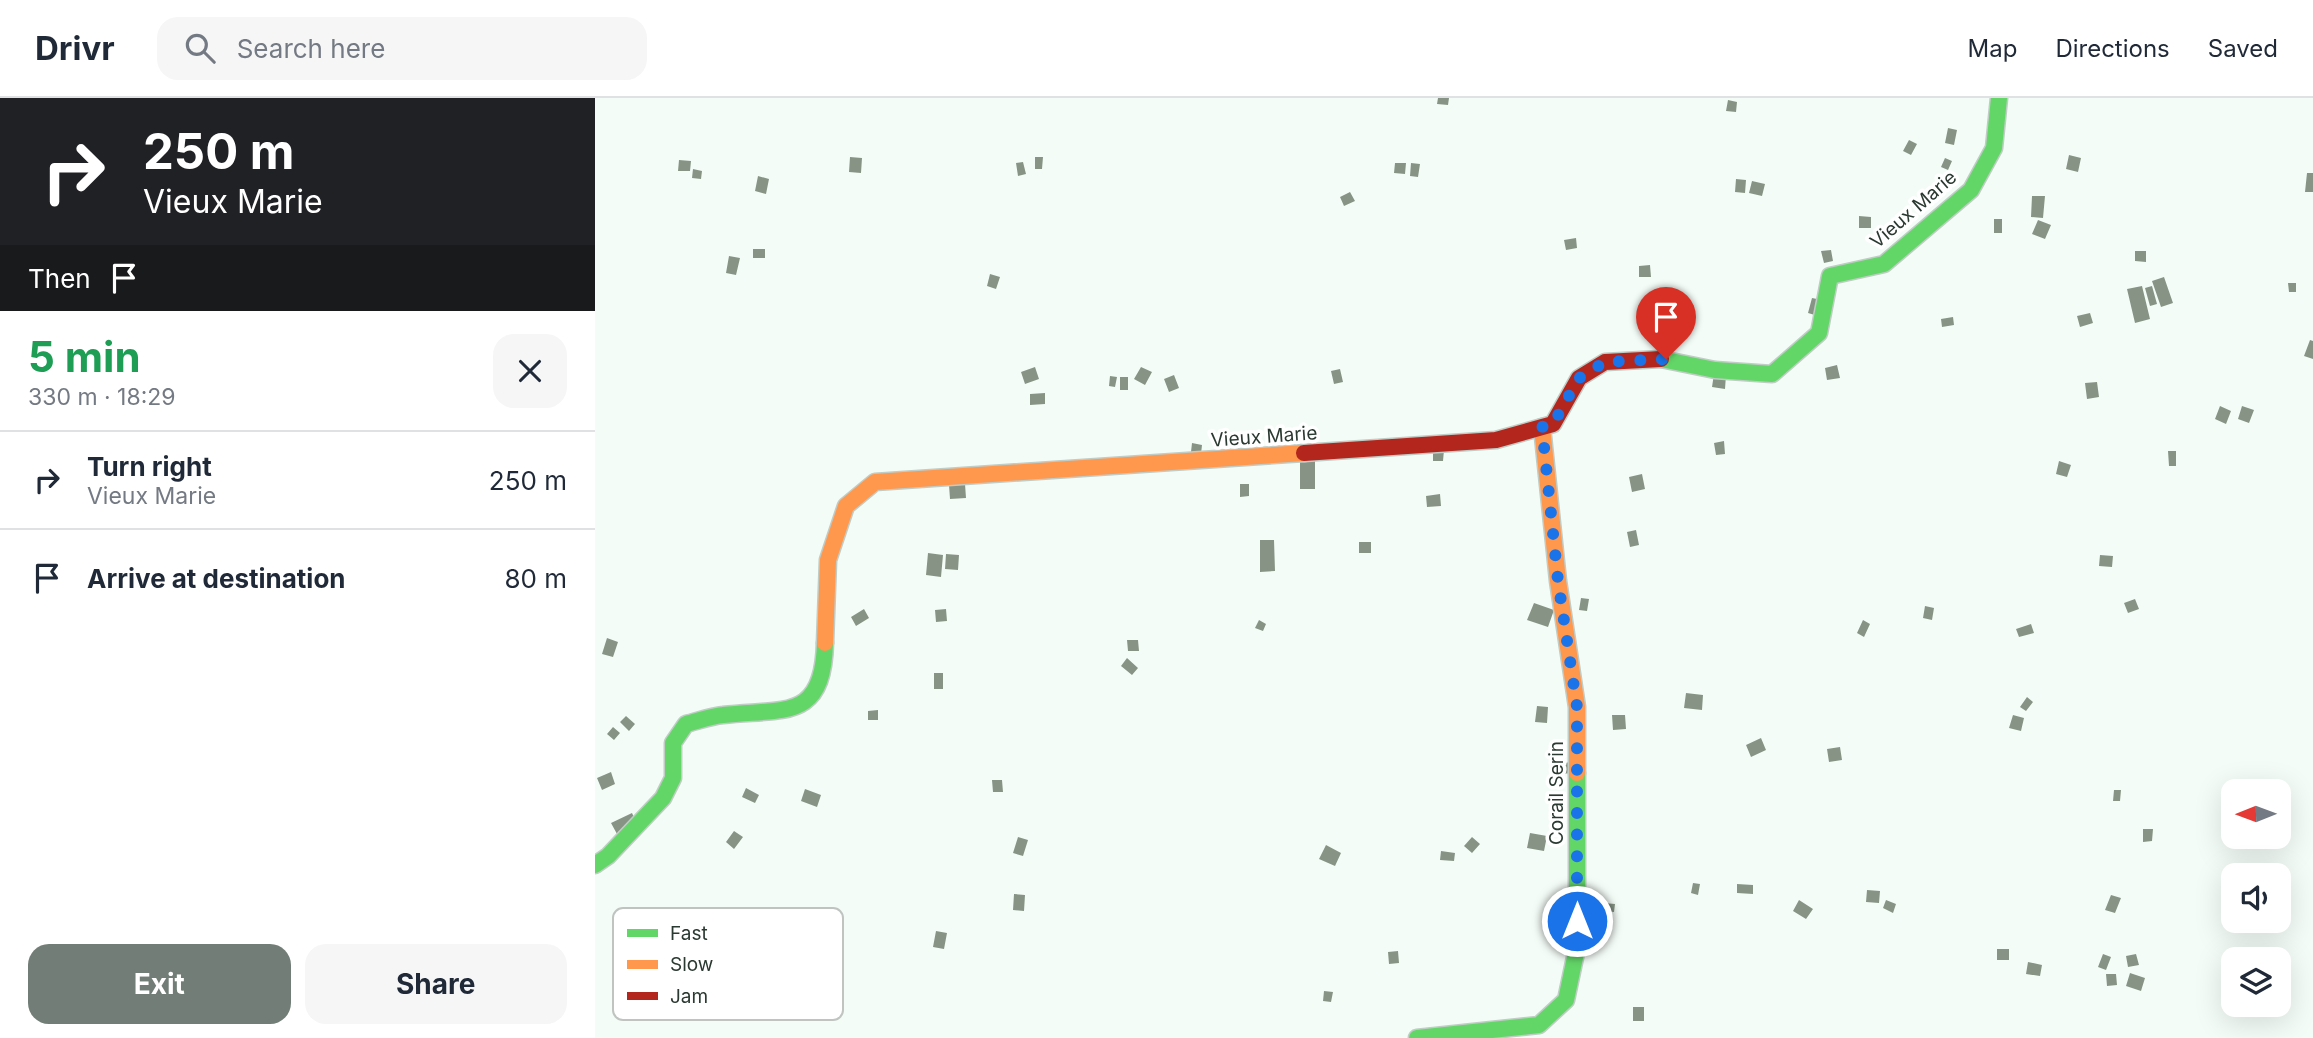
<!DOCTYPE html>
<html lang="en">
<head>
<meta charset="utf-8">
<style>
	:root { --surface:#fff; --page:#f6f6f7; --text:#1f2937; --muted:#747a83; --line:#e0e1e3; --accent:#717d76 }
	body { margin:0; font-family:Inter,sans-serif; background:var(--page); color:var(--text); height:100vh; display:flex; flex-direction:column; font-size:26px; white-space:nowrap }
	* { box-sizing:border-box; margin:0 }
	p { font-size:23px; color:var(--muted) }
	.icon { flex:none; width:38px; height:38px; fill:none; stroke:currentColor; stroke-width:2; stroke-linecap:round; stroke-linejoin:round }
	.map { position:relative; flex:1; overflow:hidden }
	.panel { display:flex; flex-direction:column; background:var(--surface); width:595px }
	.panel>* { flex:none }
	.hud { background:#202124; color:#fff; overflow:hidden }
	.needle { width:46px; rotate:269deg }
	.controls { position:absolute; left:1626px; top:681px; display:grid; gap:14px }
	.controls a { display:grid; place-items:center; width:70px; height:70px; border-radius:14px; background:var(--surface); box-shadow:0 7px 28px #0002; font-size:35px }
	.pin { position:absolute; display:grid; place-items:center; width:60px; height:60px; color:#fff; margin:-72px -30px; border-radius:50% 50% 50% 0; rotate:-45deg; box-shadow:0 0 7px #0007 }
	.pin .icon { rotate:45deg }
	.me { position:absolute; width:77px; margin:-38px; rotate:0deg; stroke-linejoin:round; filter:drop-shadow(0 0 5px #0008) }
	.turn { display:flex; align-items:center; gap:24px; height:147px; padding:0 28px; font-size:32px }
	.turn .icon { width:91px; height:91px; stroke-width:2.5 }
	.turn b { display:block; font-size:49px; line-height:60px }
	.then { display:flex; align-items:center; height:66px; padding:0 28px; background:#0003; gap:14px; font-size:26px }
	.round { display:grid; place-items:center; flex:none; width:74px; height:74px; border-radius:21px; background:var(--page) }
	.head { display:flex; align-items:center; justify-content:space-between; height:119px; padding:0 28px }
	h1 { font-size:42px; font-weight:700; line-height:52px; color:#1e9e55 }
	.action { display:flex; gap:14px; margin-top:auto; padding:14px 28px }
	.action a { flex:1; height:80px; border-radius:21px; background:var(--accent); color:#fff; font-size:28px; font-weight:700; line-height:80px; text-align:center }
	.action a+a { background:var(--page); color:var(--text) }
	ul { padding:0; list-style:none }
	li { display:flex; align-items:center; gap:21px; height:98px; padding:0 28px; border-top:2px solid var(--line) }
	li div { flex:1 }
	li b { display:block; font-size:26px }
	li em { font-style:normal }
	header { display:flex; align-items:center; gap:42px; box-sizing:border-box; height:98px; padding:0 35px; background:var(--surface); border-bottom:2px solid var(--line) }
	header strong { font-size:33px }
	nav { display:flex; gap:38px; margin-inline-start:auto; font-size:24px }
	.search { width:490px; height:63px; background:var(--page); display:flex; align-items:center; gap:18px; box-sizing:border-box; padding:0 24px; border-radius:21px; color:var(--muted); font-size:26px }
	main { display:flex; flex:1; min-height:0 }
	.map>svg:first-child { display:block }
	.building { fill:#879485 }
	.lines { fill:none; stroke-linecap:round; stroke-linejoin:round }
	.fast-casing { stroke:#c1ccc6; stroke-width:19 }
	.slow-casing { stroke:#c1ccc6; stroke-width:19 }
	.jam-casing { stroke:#c1ccc6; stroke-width:19 }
	.fast { stroke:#63d668; stroke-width:16 }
	.slow { stroke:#ff974d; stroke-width:16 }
	.jam { stroke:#b3261e; stroke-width:16 }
	.route { stroke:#1a73e8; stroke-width:12; stroke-dasharray:0 21.6 }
	.labels { text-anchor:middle; stroke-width:7; stroke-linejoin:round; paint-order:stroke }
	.street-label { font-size:19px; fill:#2a3931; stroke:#fff }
	.key { fill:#fff; stroke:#bfc4c1; stroke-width:2 }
	.key-label { font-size:19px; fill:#2a3931 }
</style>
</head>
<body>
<header>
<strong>Drivr</strong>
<div class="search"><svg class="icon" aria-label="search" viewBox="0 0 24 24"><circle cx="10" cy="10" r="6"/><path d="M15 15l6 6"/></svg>Search here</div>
<nav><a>Map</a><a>Directions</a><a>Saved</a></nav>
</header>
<main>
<section class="panel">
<div class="hud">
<div class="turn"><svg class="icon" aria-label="right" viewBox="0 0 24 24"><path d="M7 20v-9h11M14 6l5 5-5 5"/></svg><div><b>250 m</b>Vieux Marie</div></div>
<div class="then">Then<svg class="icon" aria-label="arrive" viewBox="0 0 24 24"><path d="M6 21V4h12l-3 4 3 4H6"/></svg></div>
</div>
<div class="head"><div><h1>5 min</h1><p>330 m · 18:29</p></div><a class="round"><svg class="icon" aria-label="close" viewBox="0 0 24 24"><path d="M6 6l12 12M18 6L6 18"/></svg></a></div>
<ul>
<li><svg class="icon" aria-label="right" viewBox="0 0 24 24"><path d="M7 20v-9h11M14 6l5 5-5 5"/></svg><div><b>Turn right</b><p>Vieux Marie</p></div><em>250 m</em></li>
<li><svg class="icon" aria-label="arrive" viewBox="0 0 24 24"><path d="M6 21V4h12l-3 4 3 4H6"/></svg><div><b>Arrive at destination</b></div><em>80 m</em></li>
</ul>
<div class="action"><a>Exit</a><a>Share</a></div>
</section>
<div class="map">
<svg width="1718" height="940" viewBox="0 0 1718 940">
	<rect width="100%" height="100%" fill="#f4fcf7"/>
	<path class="building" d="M843 0H854L853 7 842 6Z
		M1133 2 1142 4 1141 14 1131 13Z
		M1353 30 1362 32 1359 47 1350 45Z
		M1314 42 1322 46 1316 57 1308 53Z
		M1474 57 1486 60 1483 74 1471 71Z
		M255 59 267 60 266 75 254 74Z
		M440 59H448L447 71H440Z
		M1350 60 1357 63 1353 72 1346 69Z
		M84 62 96 63 95 73H83Z
		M428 64 431 76 423 78 421 65Z
		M800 65H811L810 76 799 75Z
		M816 65 825 66 823 79 815 78Z
		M98 71 107 73 106 81 97 80Z
		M1712 75H1718V94H1710Z
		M163 78 174 81 171 96 160 93Z
		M1141 81 1151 82 1150 95 1140 94Z
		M1157 83 1170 86 1167 98 1154 95Z
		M755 94 760 103 749 108 745 99Z
		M1437 98H1450L1448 120 1436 119Z
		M1264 118 1276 119V130H1264Z
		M1399 121H1407V135H1399Z
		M1443 122 1456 127 1450 141 1437 136Z
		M981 140 982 150 971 152 969 142Z
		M158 151H170V160H158Z
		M1236 152 1238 163 1229 165 1226 153Z
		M1540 153H1551V164L1540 163Z
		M134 158 145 160 141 177 131 175Z
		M1055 167 1056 179H1044V168Z
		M395 176 405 179 401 191 392 188Z
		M1569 179 1578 205 1566 209 1557 183Z
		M1693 185H1701V194H1694Z
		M1547 188 1555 221 1540 225 1532 191Z
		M1557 188 1562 206 1555 208 1550 190Z
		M1217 200 1227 202 1223 218 1213 215Z
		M1495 215 1498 225 1485 229 1482 218Z
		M1358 219 1359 227 1347 229 1346 221Z
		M1715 242 1718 243V261L1709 258Z
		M1242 267 1245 280 1232 282 1230 270Z
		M440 269 444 281 430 286 426 274Z
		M546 269 557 274 550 287 539 281Z
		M745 271 748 284 739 286 736 273Z
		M1119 276 1131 277 1130 291 1117 289Z
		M579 277 584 290 574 294 569 281Z
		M515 278 522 279 520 289 514 288Z
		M525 279H533V292H525Z
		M1502 284 1504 299 1492 301 1490 285Z
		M450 295V306L435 307V296Z
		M1625 308 1636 313 1631 326 1620 321Z
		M1647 308 1659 312 1654 325 1643 321Z
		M1129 343 1130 356 1121 357 1119 345Z
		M597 345 607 347 606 356 596 354Z
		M838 351 849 352 848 363H838Z
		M1573 353H1581V368H1574Z
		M705 361H720V391H705Z
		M1464 363 1476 367 1472 379 1461 376Z
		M1047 376 1050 391 1037 394 1034 379Z
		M370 386 371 400 355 401 354 387Z
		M645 386H654V398L645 399Z
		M845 396 846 408 832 409 831 398Z
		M1041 432 1044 447 1035 449 1032 434Z
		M665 442H679L680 473 665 474Z
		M764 444H776V455H764Z
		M333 455 348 457 346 479 331 477Z
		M351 456 364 457 363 472 350 471Z
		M1505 457 1518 458 1517 469 1504 468Z
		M986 500 994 501 992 513 984 512Z
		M1540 501 1544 511 1533 515 1529 505Z
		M939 505 959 512 953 529 932 522Z
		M1330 508 1339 510 1337 522 1328 520Z
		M269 511 274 520 261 528 256 519Z
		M351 511 352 523 341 524 340 512Z
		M664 522 671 526 668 533 660 530Z
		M1268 522 1275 526 1269 539 1262 535Z
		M1436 526 1439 535 1424 539 1421 531Z
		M12 540 23 544 18 559 7 556Z
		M532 542H543L544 553H533Z
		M532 560 543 570 537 577 526 568Z
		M339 575H348V591H339Z
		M1091 595 1108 597 1107 612 1089 610Z
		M1432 599 1438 604 1431 613 1425 609Z
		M942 608 953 609 952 625 940 624Z
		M283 612V622H273V613Z
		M1017 617H1030L1031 631 1018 632Z
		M1418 617 1429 620 1426 633 1414 630Z
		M31 618 40 626 34 633 25 624Z
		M18 629 25 635 19 642 12 636Z
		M1166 640 1171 652 1156 659 1151 647Z
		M1245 649 1247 662 1234 664 1232 651Z
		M975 664 977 675 966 676 965 666Z
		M16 674 20 686 7 692 2 680Z
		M397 682H407L408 694H398Z
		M151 690 164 697 160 705 147 699Z
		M210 691 226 697 222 709 206 703Z
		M1519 692H1526L1525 703H1518Z
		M37 715 42 726 22 736 16 725Z
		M1548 731H1558L1557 743 1548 744Z
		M139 733 148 739 139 751 131 744Z
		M935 735 952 738 949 753 932 750Z
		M423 739 433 742 428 758 418 755Z
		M877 739 885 746 877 755 869 748Z
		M731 747 746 755 740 768 724 761Z
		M846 753 860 755 859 763 845 762Z
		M1098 785 1105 786 1103 797 1096 795Z
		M1142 786 1158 787V796L1142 795Z
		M1272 792 1285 793 1284 805 1271 804Z
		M419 796 430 797 429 813 418 812Z
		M1516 797 1526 800 1520 815 1510 812Z
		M1204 802 1218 811 1211 821 1198 813Z
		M1291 802 1301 806 1298 815 1288 810Z
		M998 804 1020 806 1019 814 997 812Z
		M1005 815 1013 817 1011 827 1003 825Z
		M341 833 352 835 349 851 338 849Z
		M1402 851H1414V862H1402Z
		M803 853 804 865 794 866 793 854Z
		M1508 856 1516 859 1511 872 1503 869Z
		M1541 856 1544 867 1533 869 1531 858Z
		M1433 864 1447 867 1445 878 1431 876Z
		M1535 875 1550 880 1546 893 1531 888Z
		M1511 876H1521L1522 887 1512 888Z
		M729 893 738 894 736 904 728 903Z
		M1038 909H1049V923H1038Z"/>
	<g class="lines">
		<defs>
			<path id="fast" d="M1066 261 1120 272 1177 276 1224 235 1235 178 1289 166 1376 92 1399 50 1404 0
				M0 767 13 758 68 700 78 680V645L91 626C103 623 116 618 128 617 189 610 228 624 230 545
				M822 940 944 927 971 902 982 850V675"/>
			<path id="slow" d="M947 329 963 483 982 609V675
				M230 545 233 462 251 408 280 384 709 355"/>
			<path id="jam" d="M709 355 901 342 958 326 984 280 1010 264 1066 261"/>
		</defs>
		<use href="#fast" class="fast-casing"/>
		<use href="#slow" class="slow-casing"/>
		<use href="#jam" class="jam-casing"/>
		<use href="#fast" class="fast"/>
		<use href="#slow" class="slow"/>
		<use href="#jam" class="jam"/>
	</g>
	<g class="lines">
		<path class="route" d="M982 823V609L963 483 947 329 958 326 984 280 1010 264 1071 261"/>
	</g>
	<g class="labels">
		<g class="street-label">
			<text transform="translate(1318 111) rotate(-41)" y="7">Vieux Marie</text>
			<text transform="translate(669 338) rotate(-4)" y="7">Vieux Marie</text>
			<text transform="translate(961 695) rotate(-90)" y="7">Corail Serin</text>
		</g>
	</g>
	<rect x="18" y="810" width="230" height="112" rx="10" class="key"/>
	<rect x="32" y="831" width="31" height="8" fill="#63d668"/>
	<rect x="32" y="862" width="31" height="9" fill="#ff974d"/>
	<rect x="32" y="894" width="31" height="8" fill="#b3261e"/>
	<g class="key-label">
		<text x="75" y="842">Fast</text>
		<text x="75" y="873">Slow</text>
		<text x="75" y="905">Jam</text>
	</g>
</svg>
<div class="controls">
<a><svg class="needle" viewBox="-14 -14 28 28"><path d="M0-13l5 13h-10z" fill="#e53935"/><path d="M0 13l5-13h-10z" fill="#747a83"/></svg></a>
<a><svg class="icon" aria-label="sound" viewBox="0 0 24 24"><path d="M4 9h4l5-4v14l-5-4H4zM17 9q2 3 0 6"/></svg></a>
<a><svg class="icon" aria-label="layers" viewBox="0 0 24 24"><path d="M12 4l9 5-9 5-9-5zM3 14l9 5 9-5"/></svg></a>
</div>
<div class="pin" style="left:1071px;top:261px;background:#d93025"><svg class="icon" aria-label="arrive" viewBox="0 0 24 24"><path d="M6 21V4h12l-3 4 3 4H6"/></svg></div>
<svg class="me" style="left:982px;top:823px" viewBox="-20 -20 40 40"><circle r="17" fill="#1a73e8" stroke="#fff" stroke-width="3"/><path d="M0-11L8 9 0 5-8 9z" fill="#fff"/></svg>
</div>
</main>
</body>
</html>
